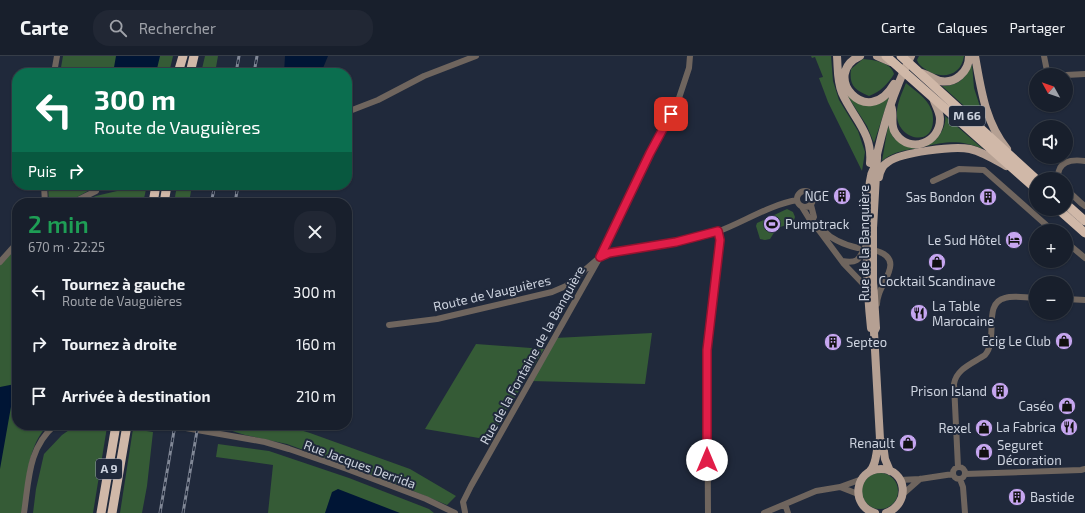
<!DOCTYPE html>
<html lang="fr">
<head>
<meta charset="utf-8">
<style>
	:root { --surface:#181f2c; --page:#212734; --text:#f1f3f6; --muted:#9fa2a9; --line:#363d48 }
	body { margin:0; font-family:"Exo 2",sans-serif; background:var(--page); color:var(--text); height:100vh; display:flex; flex-direction:column; font-size:15px; white-space:nowrap }
	* { box-sizing:border-box; margin:0 }
	p { font-size:13px; color:var(--muted) }
	.icon { flex:none; width:22px; height:22px; fill:none; stroke:currentColor; stroke-width:2; stroke-linecap:round; stroke-linejoin:round }
	.map { position:relative; flex:1; overflow:hidden }
	.sheet { position:absolute; left:12px; top:142px; width:340px; height:232px; display:flex; flex-direction:column; background:var(--surface); border-radius:16px; box-shadow:0 1px 3px #0004,0 0 0 1px var(--line) }
	.sheet>* { flex:none }
	.hud { position:absolute; left:12px; top:12px; width:340px; height:122px; border-radius:16px; box-shadow:0 1px 3px #0004,0 0 0 1px var(--line); background:#0b6e4f; color:#fff; overflow:hidden }
	.needle { width:26px; rotate:310deg }
	.buttons { position:absolute; left:1029px; top:12px; display:grid; gap:8px }
	.buttons a { display:grid; place-items:center; width:44px; height:44px; border-radius:50%; background:var(--surface); box-shadow:0 1px 3px #0004,0 0 0 1px var(--line); font-size:20px }
	.pin { position:absolute; display:grid; place-items:center; width:34px; height:34px; color:#fff; margin:-17px; border-radius:8px; box-shadow:0 2px 6px #0006 }
	.me { position:absolute; width:44px; margin:-22px; rotate:0deg; stroke-linejoin:round; filter:drop-shadow(0 0 3px #0008) }
	.turn { display:flex; align-items:center; gap:14px; height:84px; padding:0 16px; font-size:18px }
	.turn .icon { width:52px; height:52px; stroke-width:2.5 }
	.turn b { display:block; font-size:28px; line-height:34px }
	.then { display:flex; align-items:center; height:38px; padding:0 16px; background:#0003; gap:8px; font-size:15px }
	.round { display:grid; place-items:center; flex:none; width:42px; height:42px; border-radius:16px; background:var(--page) }
	.headline { display:flex; align-items:center; justify-content:space-between; height:68px; padding:0 16px }
	h1 { font-size:24px; font-weight:600; line-height:30px; color:#1e9e55 }
	ul { padding:0; list-style:none }
	li { display:flex; align-items:center; gap:12px; height:52px; padding:0 16px }
	li div { flex:1 }
	li b { display:block; font-size:15px }
	li em { font-style:normal }
	header { display:flex; align-items:center; gap:24px; box-sizing:border-box; height:56px; padding:0 20px; background:var(--surface); border-bottom:1px solid var(--line) }
	header strong { font-size:19px }
	nav { display:flex; gap:22px; margin-inline-start:auto; font-size:14px }
	.search { width:280px; height:36px; background:var(--page); display:flex; align-items:center; gap:10px; box-sizing:border-box; padding:0 14px; border-radius:16px; color:var(--muted); font-size:15px }
	.map>svg:first-child { display:block }
	.green { fill:#355b36 }
	.water { fill:#001535 }
	.lines { fill:none; stroke-linecap:round; stroke-linejoin:round }
	.minor { stroke:#6f655e; stroke-width:6 }
	.major { stroke:#b5a093; stroke-width:8 }
	.highway { stroke:#d0b8a8; stroke-width:9 }
	.rail-casing { stroke:#808796; stroke-width:3 }
	.rail { stroke:#20293b; stroke-width:1.5; stroke-dasharray:4.5; stroke-linecap:butt }
	.route-casing { stroke:#92132f; stroke-width:10 }
	.route { stroke:#e11d48; stroke-width:7 }
	.labels { text-anchor:middle; stroke-width:4; stroke-linejoin:round; paint-order:stroke }
	.shield { fill:#20293b; stroke:#99a0ae; stroke-width:1 }
	.shield-label { font-size:12px; font-weight:bold; fill:#cdd3df }
	.poi-label { font-size:13px; fill:#cdd3df; stroke:#20293b; text-anchor:end }
	.street-label { font-size:13px; fill:#cdd3df; stroke:#20293b }
</style>
</head>
<body>
<header>
<strong>Carte</strong>
<div class="search"><svg class="icon" aria-label="search" viewBox="0 0 24 24"><circle cx="10" cy="10" r="6"/><path d="M15 15l6 6"/></svg>Rechercher</div>
<nav><a>Carte</a><a>Calques</a><a>Partager</a></nav>
</header>
<div class="map">
<svg width="1085" height="457" viewBox="0 0 1085 457">
	<rect width="100%" height="100%" fill="#20293b"/>
	<path class="green" d="M63 0H173L169 17H60Z
		M205 0H218L215 17H201Z
		M811 0H831L833 25 839 44 858 75 865 96 862 115 828 46 819 22 823 21 815 1 812 2Z
		M919 0H964C961 21 940 24 925 13 921 10 918 8 917 4Z
		M863 3C874 4 891 6 894 18 888 28 880 36 869 40 854 34 849 29 851 13Z
		M972 8 974 32 984 63 983 67 942 30C959 30 966 22 972 8Z
		M906 27C914 34 927 42 931 53 933 57 933 61 933 65 932 92 898 83 897 60 896 49 902 37 906 27Z
		M845 36C862 53 869 54 889 41L874 87 867 70Z
		M945 60 983 93C958 83 947 86 922 91 906 95 895 94 882 105L888 70C890 74 891 78 893 81 899 89 920 91 929 88 938 85 947 70 945 60Z
		M48 129H147L143 147H77L96 140 117 135 97 130 66 147H49Z
		M177 129H192L189 147H174Z
		M787 153 793 156 795 161 793 167 777 172 770 183 765 184 760 183 756 170 757 167Z
		M17 191V369H49C27 386 26 431 22 457H0V209Z
		M652 277 645 328 531 325 555 282Z
		M476 288 544 293 503 361 491 384 425 373Z
		M85 369 107 371 93 457H33L36 433 44 398 62 379 72 372Z
		M228 369H284L310 377 410 413 456 440 447 449 399 429 287 388 245 379 226 373Z
		M133 373 153 376 147 430 142 457H120Z
		M218 388 269 395 349 422 429 453 434 457H268L273 409 216 401Z
		M862 435a18 18 0 1 1 36 0a18 18 0 1 1-36 0Z"/>
	<path class="water" d="M116 0H160L156 17H113Z
		M285 0H328L321 17H284Z
		M15 328 0 413V331Z
		M338 433 400 457H325L332 436Z"/>
	<g class="lines">
		<path class="minor" d="M1044 0 1047 15 1051 19
			M54 17 57 0
			M1066 19 1085 18
			M347 56 378 44 424 20 476 0
			M1058 123C1057 105 1071 103 1085 105
			M933 125 959 113 984 114 1053 175
			M44 129 45 147
			M1066 133 1081 147 1085 150
			M797 143a8 8 0 1 1 16 0a8 8 0 1 1-16 0Z
			M72 147 96 135
			M811 149 814 161 812 165
			M802 151 810 164 812 165 844 208 867 232
			M823 174C832 184 845 189 858 192
			M1066 186 1085 202
			M842 205C860 208 859 202 866 189
			M0 206 17 187
			M1066 243 1085 244
			M877 248C877 244 878 241 879 238 884 223 903 203 877 195
			M389 269 437 263 552 236 566 230 600 201 609 197C644 191 683 188 717 176 744 166 769 149 797 144
			M169 369 265 386 289 393 347 413 426 443 455 457
			M953 417a6 6 0 1 1 12 0a6 6 0 1 1-12 0Z
			M958 411 954 328C956 313 973 307 985 299 999 284 982 247 1005 242 1014 239 1026 242 1036 242
			M965 418 1081 414 1085 413
			M960 423 963 431 965 457
			M900 424 920 423 953 418
			M840 431 858 438
			M903 438 920 423
			M785 448 788 457
			M465 456 463 446 471 430 600 201 661 75 677 48 689 12 690 0
			M24 457C29 424 28 392 55 369
			M708 457 707 294 720 183 718 175
			M764 457 816 435 840 431 862 423"/>
		<path class="major" d="M837 0C838 13 837 25 842 37 853 62 873 77 870 107
			M860 0C820 18 867 75 894 28
			M877 0 891 6
			M975 0C981 33 985 66 1007 93
			M922 17C929 19 934 23 940 25 955 28 969 16 969 0
			M891 50C895 59 889 69 896 78 910 98 940 87 940 63 940 56 935 49 933 42
			M879 121C880 115 883 109 888 106 902 96 953 90 970 93 983 96 994 103 1006 110
			M871 272C867 235 866 198 867 160 868 147 868 133 871 120 871 117 873 115 874 112 883 70 892 38 911 0
			M880 383 883 388 885 403 890 415
			M870 415C878 406 875 394 880 383L874 276 876 272 873 224V172L877 102V99
			M875 457C850 450 854 413 881 413 907 413 911 448 886 457"/>
		<path class="highway" d="M886 0 1036 133
			M901 0 1036 123
			M178 17 183 0
			M190 17 194 0
			M153 147 156 129
			M164 147 167 129
			M1066 148 1085 165
			M1058 153 1085 177
			M101 457 116 369
			M112 457 127 369"/>
		<defs>
			<path id="rail" d="M236 17 239 0
				M254 17 257 0
				M211 147 215 129
				M235 147 238 129
				M160 457 175 369
				M183 457 198 369"/>
		</defs>
		<use href="#rail" class="rail-casing"/>
		<use href="#rail" class="rail"/>
	</g>
	<g class="lines">
		<defs>
			<path id="route" d="M671 58 650 97 600 201 609 197 676 186 718 175 720 184 707 294V404"/>
		</defs>
		<use href="#route" class="route-casing"/>
		<use href="#route" class="route"/>
	</g>
	<defs>
		<symbol id="building-disc" viewBox="-11 -11 22 22"><circle r="9.5" fill="#c6a6f0" stroke="#20293b"/><path d="M-4-6H4V6H1V3H-1V6H-4ZM-2.5-4.3h1.7v1.8h-1.7ZM.8-4.3h1.7v1.8H.8ZM-2.5-1h1.7V.8h-1.7ZM.8-1h1.7V.8H.8Z" fill="#111"/></symbol>
		<symbol id="stadium-disc" viewBox="-11 -11 22 22"><circle r="9.5" fill="#c6a6f0" stroke="#20293b"/><path d="M0-5a6.5 5 0 1 0 0 10a6.5 5 0 1 0 0-10ZM-3.5-1.8h7v3.6h-7Z" fill="#111"/></symbol>
		<symbol id="hotel-disc" viewBox="-11 -11 22 22"><circle r="9.5" fill="#c6a6f0" stroke="#20293b"/><path d="M-6-4.5h1.5V1H6V5H4.5V3h-9V5H-6ZM-4 0a1.8 1.8 0 1 1 3.6 0ZM.5 0V-2.5h3Q6-2.5 6 0Z" fill="#111"/></symbol>
		<symbol id="shop-disc" viewBox="-11 -11 22 22"><circle r="9.5" fill="#c6a6f0" stroke="#20293b"/><path d="M-5-2.5h2.3a2.7 3.5 0 0 1 5.4 0H5L5.5 6h-11ZM-1.5-2.5h3a1.5 2.3 0 0 0-3 0Z" fill="#111"/></symbol>
		<symbol id="restaurant-disc" viewBox="-11 -11 22 22"><circle r="9.5" fill="#c6a6f0" stroke="#20293b"/><path d="M-5-6h1v4h1v-4h1v4h1v-4h1v5L-1.5 .5V6h-2V.5L-5-1ZM5-6V6H3V1.5H1.5Q1.5-4 5-6Z" fill="#111"/></symbol>
	</defs>
	<g fill-rule="evenodd">
		<use href="#building-disc" x="832" y="130" width="20" height="20"/>
		<use href="#building-disc" x="978" y="131" width="20" height="20"/>
		<use href="#stadium-disc" x="762" y="158" width="20" height="20"/>
		<use href="#hotel-disc" x="1004" y="174" width="20" height="20"/>
		<use href="#shop-disc" x="927" y="196" width="20" height="20"/>
		<use href="#restaurant-disc" x="909" y="247" width="20" height="20"/>
		<use href="#shop-disc" x="1054" y="275" width="20" height="20"/>
		<use href="#building-disc" x="823" y="276" width="20" height="20"/>
		<use href="#building-disc" x="990" y="325" width="20" height="20"/>
		<use href="#shop-disc" x="1057" y="340" width="20" height="20"/>
		<use href="#restaurant-disc" x="1059" y="361" width="20" height="20"/>
		<use href="#shop-disc" x="974" y="362" width="20" height="20"/>
		<use href="#shop-disc" x="898" y="377" width="20" height="20"/>
		<use href="#shop-disc" x="974" y="386" width="20" height="20"/>
		<use href="#building-disc" x="1007" y="431" width="20" height="20"/>
	</g>
	<g class="labels">
		<g class="shield">
			<rect x="949" y="50" width="36" height="20" rx="3"/>
			<rect x="96" y="403" width="26" height="20" rx="3"/>
		</g>
		<g class="shield-label">
			<text x="967" y="64">M 66</text>
			<text x="109" y="417">A 9</text>
		</g>
		<g class="poi-label">
			<text x="829" y="145">NGE</text>
			<text x="975" y="146">Sas Bondon</text>
			<text x="785" y="173" text-anchor="start">Pumptrack</text>
			<text x="1001" y="189">Le Sud Hôtel</text>
			<text x="937" y="230" text-anchor="middle">Cocktail Scandinave</text>
			<text x="932" y="255" text-anchor="start">La Table<tspan x="932" dy="15">Marocaine</tspan></text>
			<text x="1051" y="290">Ecig Le Club</text>
			<text x="846" y="291" text-anchor="start">Septeo</text>
			<text x="987" y="340">Prison Island</text>
			<text x="1054" y="355">Caséo</text>
			<text x="1056" y="376">La Fabrica</text>
			<text x="971" y="377">Rexel</text>
			<text x="895" y="392">Renault</text>
			<text x="997" y="394" text-anchor="start">Seguret<tspan x="997" dy="15">Décoration</tspan></text>
			<text x="1030" y="446" text-anchor="start">Bastide</text>
		</g>
		<g class="street-label">
			<text transform="translate(864 187) rotate(-90)" y="5">Rue de la Banquière</text>
			<text transform="translate(492 237) rotate(-13)" y="5">Route de Vauguières</text>
			<text transform="translate(532 299) rotate(-61)" y="5">Rue de la Fontaine de la Banquière</text>
			<text transform="translate(360 408) rotate(20)" y="5">Rue Jacques Derrida</text>
		</g>
	</g>
</svg>
<div class="buttons">
<a><svg class="needle" viewBox="-14 -14 28 28"><path d="M0-13l5 13h-10z" fill="#e53935"/><path d="M0 13l5-13h-10z" fill="#9fa2a9"/></svg></a>
<a><svg class="icon" aria-label="sound" viewBox="0 0 24 24"><path d="M4 9h4l5-4v14l-5-4H4zM17 9q2 3 0 6"/></svg></a>
<a><svg class="icon" aria-label="search" viewBox="0 0 24 24"><circle cx="10" cy="10" r="6"/><path d="M15 15l6 6"/></svg></a>
<a>+</a>
<a>−</a>
</div>
<div class="pin" style="left:671px;top:58px;background:#d93025"><svg class="icon" aria-label="arrive" viewBox="0 0 24 24"><path d="M6 21V4h12l-3 4 3 4H6"/></svg></div>
<svg class="me" style="left:707px;top:404px" viewBox="-20 -20 40 40"><circle r="19" fill="#fff"/><path d="M0-13L10 11 0 6-10 11z" fill="#e11d48"/></svg>
<div class="hud">
<div class="turn"><svg class="icon" aria-label="left" viewBox="0 0 24 24"><path d="M17 20v-9H6M10 6l-5 5 5 5"/></svg><div><b>300 m</b>Route de Vauguières</div></div>
<div class="then">Puis<svg class="icon" aria-label="right" viewBox="0 0 24 24"><path d="M7 20v-9h11M14 6l5 5-5 5"/></svg></div>
</div>
<section class="sheet">
<div class="headline"><div><h1>2 min</h1><p>670 m · 22:25</p></div><a class="round"><svg class="icon" aria-label="close" viewBox="0 0 24 24"><path d="M6 6l12 12M18 6L6 18"/></svg></a></div>
<ul>
<li><svg class="icon" aria-label="left" viewBox="0 0 24 24"><path d="M17 20v-9H6M10 6l-5 5 5 5"/></svg><div><b>Tournez à gauche</b><p>Route de Vauguières</p></div><em>300 m</em></li>
<li><svg class="icon" aria-label="right" viewBox="0 0 24 24"><path d="M7 20v-9h11M14 6l5 5-5 5"/></svg><div><b>Tournez à droite</b></div><em>160 m</em></li>
<li><svg class="icon" aria-label="arrive" viewBox="0 0 24 24"><path d="M6 21V4h12l-3 4 3 4H6"/></svg><div><b>Arrivée à destination</b></div><em>210 m</em></li>
</ul>
</section>
</div>
</body>
</html>
